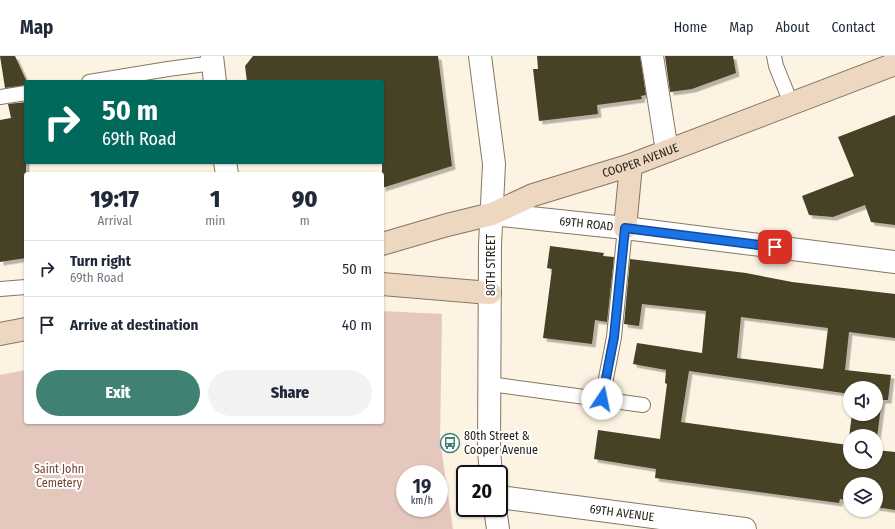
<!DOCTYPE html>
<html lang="en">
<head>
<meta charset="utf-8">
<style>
	:root { --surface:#fff; --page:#f2f2f3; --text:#1f2937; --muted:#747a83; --line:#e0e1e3; --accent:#3f8274 }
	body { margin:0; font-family:"Fira Sans Condensed",sans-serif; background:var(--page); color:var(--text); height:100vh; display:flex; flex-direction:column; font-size:15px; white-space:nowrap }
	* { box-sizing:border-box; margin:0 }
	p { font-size:13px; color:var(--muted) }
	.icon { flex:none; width:22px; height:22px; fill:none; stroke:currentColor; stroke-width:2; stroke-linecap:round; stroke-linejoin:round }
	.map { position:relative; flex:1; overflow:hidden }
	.drawer { position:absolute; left:24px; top:116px; width:360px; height:252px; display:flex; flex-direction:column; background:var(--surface); border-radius:4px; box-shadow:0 1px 3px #0004 }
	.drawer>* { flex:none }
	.hud { position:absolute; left:24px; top:24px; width:360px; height:84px; border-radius:4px; box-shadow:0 1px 3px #0004; background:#00695c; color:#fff; overflow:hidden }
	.tools { position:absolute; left:843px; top:325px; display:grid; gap:8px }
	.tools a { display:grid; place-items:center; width:40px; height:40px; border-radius:50%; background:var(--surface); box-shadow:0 1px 3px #0004; font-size:20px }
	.speed { position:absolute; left:396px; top:409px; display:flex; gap:8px; font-size:20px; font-weight:700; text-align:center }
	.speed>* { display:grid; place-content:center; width:52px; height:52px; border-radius:50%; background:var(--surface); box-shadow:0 1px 3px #0004; line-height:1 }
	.speed small { font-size:10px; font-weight:400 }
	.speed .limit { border:2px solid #111; border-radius:6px; background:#fff; color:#111 }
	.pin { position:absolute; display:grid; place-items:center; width:34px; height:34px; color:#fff; margin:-17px; border-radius:8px; box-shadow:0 2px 6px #0006 }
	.me { position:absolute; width:44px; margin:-22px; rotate:11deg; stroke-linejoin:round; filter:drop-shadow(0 0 3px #0008) }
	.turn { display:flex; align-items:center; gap:14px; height:84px; padding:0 12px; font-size:18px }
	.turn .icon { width:52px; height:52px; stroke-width:2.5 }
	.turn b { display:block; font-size:28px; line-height:34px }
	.eta { display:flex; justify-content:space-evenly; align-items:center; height:68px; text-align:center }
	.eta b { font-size:24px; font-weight:800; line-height:28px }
	.button { display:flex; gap:8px; margin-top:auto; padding:8px 12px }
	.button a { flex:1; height:46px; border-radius:24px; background:var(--accent); color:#fff; font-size:16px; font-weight:800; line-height:46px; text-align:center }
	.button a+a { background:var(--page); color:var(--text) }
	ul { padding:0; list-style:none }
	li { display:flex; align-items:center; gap:12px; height:56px; padding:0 12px; border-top:1px solid var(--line) }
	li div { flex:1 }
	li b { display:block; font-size:15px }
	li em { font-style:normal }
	header { display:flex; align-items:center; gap:24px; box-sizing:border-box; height:56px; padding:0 20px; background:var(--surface); border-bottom:1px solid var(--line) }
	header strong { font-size:19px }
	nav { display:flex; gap:22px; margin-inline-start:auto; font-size:14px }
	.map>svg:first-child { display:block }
	.green { fill:#e4c7bd; fill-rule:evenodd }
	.building { fill:#464226; fill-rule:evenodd; filter:url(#shadow) }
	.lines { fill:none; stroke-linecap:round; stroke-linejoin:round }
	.service-casing { stroke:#837765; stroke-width:16 }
	.minor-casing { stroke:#837765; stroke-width:24 }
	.secondary-casing { stroke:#837765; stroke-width:24 }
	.service { stroke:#fff; stroke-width:14 }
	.minor { stroke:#fff; stroke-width:22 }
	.secondary { stroke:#eed7c1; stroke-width:22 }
	.route-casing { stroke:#114b97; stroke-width:10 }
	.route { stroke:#1a73e8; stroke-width:7 }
	.labels { text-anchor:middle; stroke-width:4; stroke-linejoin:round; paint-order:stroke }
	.street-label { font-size:12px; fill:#221e16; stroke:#fff }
	.poi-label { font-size:12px; fill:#221e16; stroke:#fff; text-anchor:start }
	.park-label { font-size:12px; fill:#774634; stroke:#fff }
</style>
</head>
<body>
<header>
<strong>Map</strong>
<nav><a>Home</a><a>Map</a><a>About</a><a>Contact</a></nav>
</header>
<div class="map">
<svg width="895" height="473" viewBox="0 0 895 473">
	<defs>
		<filter id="shadow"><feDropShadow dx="3.5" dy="3.5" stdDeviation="0" flood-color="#0004"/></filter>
	</defs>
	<rect width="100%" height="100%" fill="#fdf3e2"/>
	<path class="green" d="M382 255 442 258 440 384 453 473H0V319L26 314V366H382ZM405 418H439V452H405Z"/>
	<path class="building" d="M0 0H15L26 24V29L5 32Z
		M253 0H438L452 110 382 132V26H247L245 10Z
		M537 0H640L646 39 641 40 642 43 597 49 598 58 539 65 533 13H538Z
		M665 0H733L736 17 692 33 670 36Z
		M26 46V202L0 206V64L11 62 8 48Z
		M895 59V169L871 166 865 149 833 161 809 159 802 140 854 120 838 81Z
		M550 190 604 197 603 200 614 201 607 266 595 264 592 288 543 282 552 213 547 212Z
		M630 203 746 217 792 226 895 238V282L849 276 845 314 891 319 888 344H882L876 389V380H850V406H876V394L895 396V454L876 451V428H850V445L840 443 839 447 655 422 656 413 594 403 598 374 660 383 667 328 665 327 666 314 633 308 637 287 702 297 706 255 642 248 639 270 624 268ZM741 261 828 272 823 313 737 302ZM689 315 850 338V332H876V358H852L848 389 681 366Z"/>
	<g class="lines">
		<defs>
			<path id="service" d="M774 0 776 10 791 47
				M89 26 168 13 213 7
				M0 41 26 37
				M0 233 26 231
				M490 328 643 349
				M602 343 614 281 625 172"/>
			<g id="minor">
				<path d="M212 0 215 26"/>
				<path d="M480 0 494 108 490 189 489 394 491 418"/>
				<path d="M652 0 667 95"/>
				<path d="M225 106 227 118"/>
				<path id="s1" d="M492 158 625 172 895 206"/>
				<path id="s2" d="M499 441 745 473"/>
				<path d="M495 452 498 473"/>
			</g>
			<g id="secondary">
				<path d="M625 172 631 109"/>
				<path id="s3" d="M382 188 447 169 492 158 533 139 631 109 895 8"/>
				<path d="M382 228 490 237"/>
				<path d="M0 278 26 273"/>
			</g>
		</defs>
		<use href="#service" class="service-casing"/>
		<use href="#minor" class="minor-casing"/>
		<use href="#secondary" class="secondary-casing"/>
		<use href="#service" class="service"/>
		<use href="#minor" class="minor"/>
		<use href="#secondary" class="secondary"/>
	</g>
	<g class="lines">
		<defs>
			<path id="route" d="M602 343 614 281 625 172 775 191"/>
		</defs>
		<use href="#route" class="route-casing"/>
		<use href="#route" class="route"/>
	</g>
	<defs>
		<symbol id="bus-ring" viewBox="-11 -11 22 22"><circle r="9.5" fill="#fff" stroke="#3f8274" stroke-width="1.5"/><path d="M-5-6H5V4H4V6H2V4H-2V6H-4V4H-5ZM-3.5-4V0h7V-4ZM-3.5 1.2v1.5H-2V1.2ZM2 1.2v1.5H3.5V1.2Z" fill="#3f8274"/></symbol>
	</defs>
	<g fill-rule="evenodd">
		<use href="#bus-ring" x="439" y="376" width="22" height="22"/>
	</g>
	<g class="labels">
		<g class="street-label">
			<text dy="4" stroke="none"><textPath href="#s3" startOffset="272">COOPER AVENUE</textPath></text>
			<text dy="4" stroke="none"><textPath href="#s1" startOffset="95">69TH ROAD</textPath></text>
			<text transform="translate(491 209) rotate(-90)" y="4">80TH STREET</text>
			<text dy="4" stroke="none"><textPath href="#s2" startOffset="124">69TH AVENUE</textPath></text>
		</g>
		<g class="poi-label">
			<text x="464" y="384">80th Street &amp;<tspan x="464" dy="14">Cooper Avenue</tspan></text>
		</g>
		<g class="park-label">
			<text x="59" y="417">Saint John<tspan x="59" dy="14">Cemetery</tspan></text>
		</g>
	</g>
</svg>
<div class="tools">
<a><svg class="icon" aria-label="sound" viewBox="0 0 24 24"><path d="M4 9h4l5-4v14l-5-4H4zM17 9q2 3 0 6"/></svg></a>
<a><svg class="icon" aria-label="search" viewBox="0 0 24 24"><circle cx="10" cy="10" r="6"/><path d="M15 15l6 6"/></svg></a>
<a><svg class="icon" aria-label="layers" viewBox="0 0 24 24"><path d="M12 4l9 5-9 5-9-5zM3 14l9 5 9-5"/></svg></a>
</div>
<div class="speed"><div>19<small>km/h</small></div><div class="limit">20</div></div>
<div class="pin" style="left:775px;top:191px;background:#d93025"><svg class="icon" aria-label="arrive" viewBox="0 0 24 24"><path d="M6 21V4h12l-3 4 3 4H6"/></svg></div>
<svg class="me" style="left:602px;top:343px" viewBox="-20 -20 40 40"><circle r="19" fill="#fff"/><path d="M0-13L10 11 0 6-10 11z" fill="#1a73e8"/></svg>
<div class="hud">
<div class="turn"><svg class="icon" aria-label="right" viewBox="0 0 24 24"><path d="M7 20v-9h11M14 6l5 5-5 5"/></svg><div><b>50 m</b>69th Road</div></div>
</div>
<section class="drawer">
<div class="eta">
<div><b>19:17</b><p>Arrival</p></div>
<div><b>1</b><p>min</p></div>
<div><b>90</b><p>m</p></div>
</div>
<ul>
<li><svg class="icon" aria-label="right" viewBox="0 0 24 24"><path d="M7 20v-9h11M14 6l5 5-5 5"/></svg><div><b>Turn right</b><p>69th Road</p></div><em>50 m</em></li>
<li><svg class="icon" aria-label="arrive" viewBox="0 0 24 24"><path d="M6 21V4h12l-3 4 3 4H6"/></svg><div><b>Arrive at destination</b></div><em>40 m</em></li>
</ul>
<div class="button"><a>Exit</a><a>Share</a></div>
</section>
</div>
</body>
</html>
